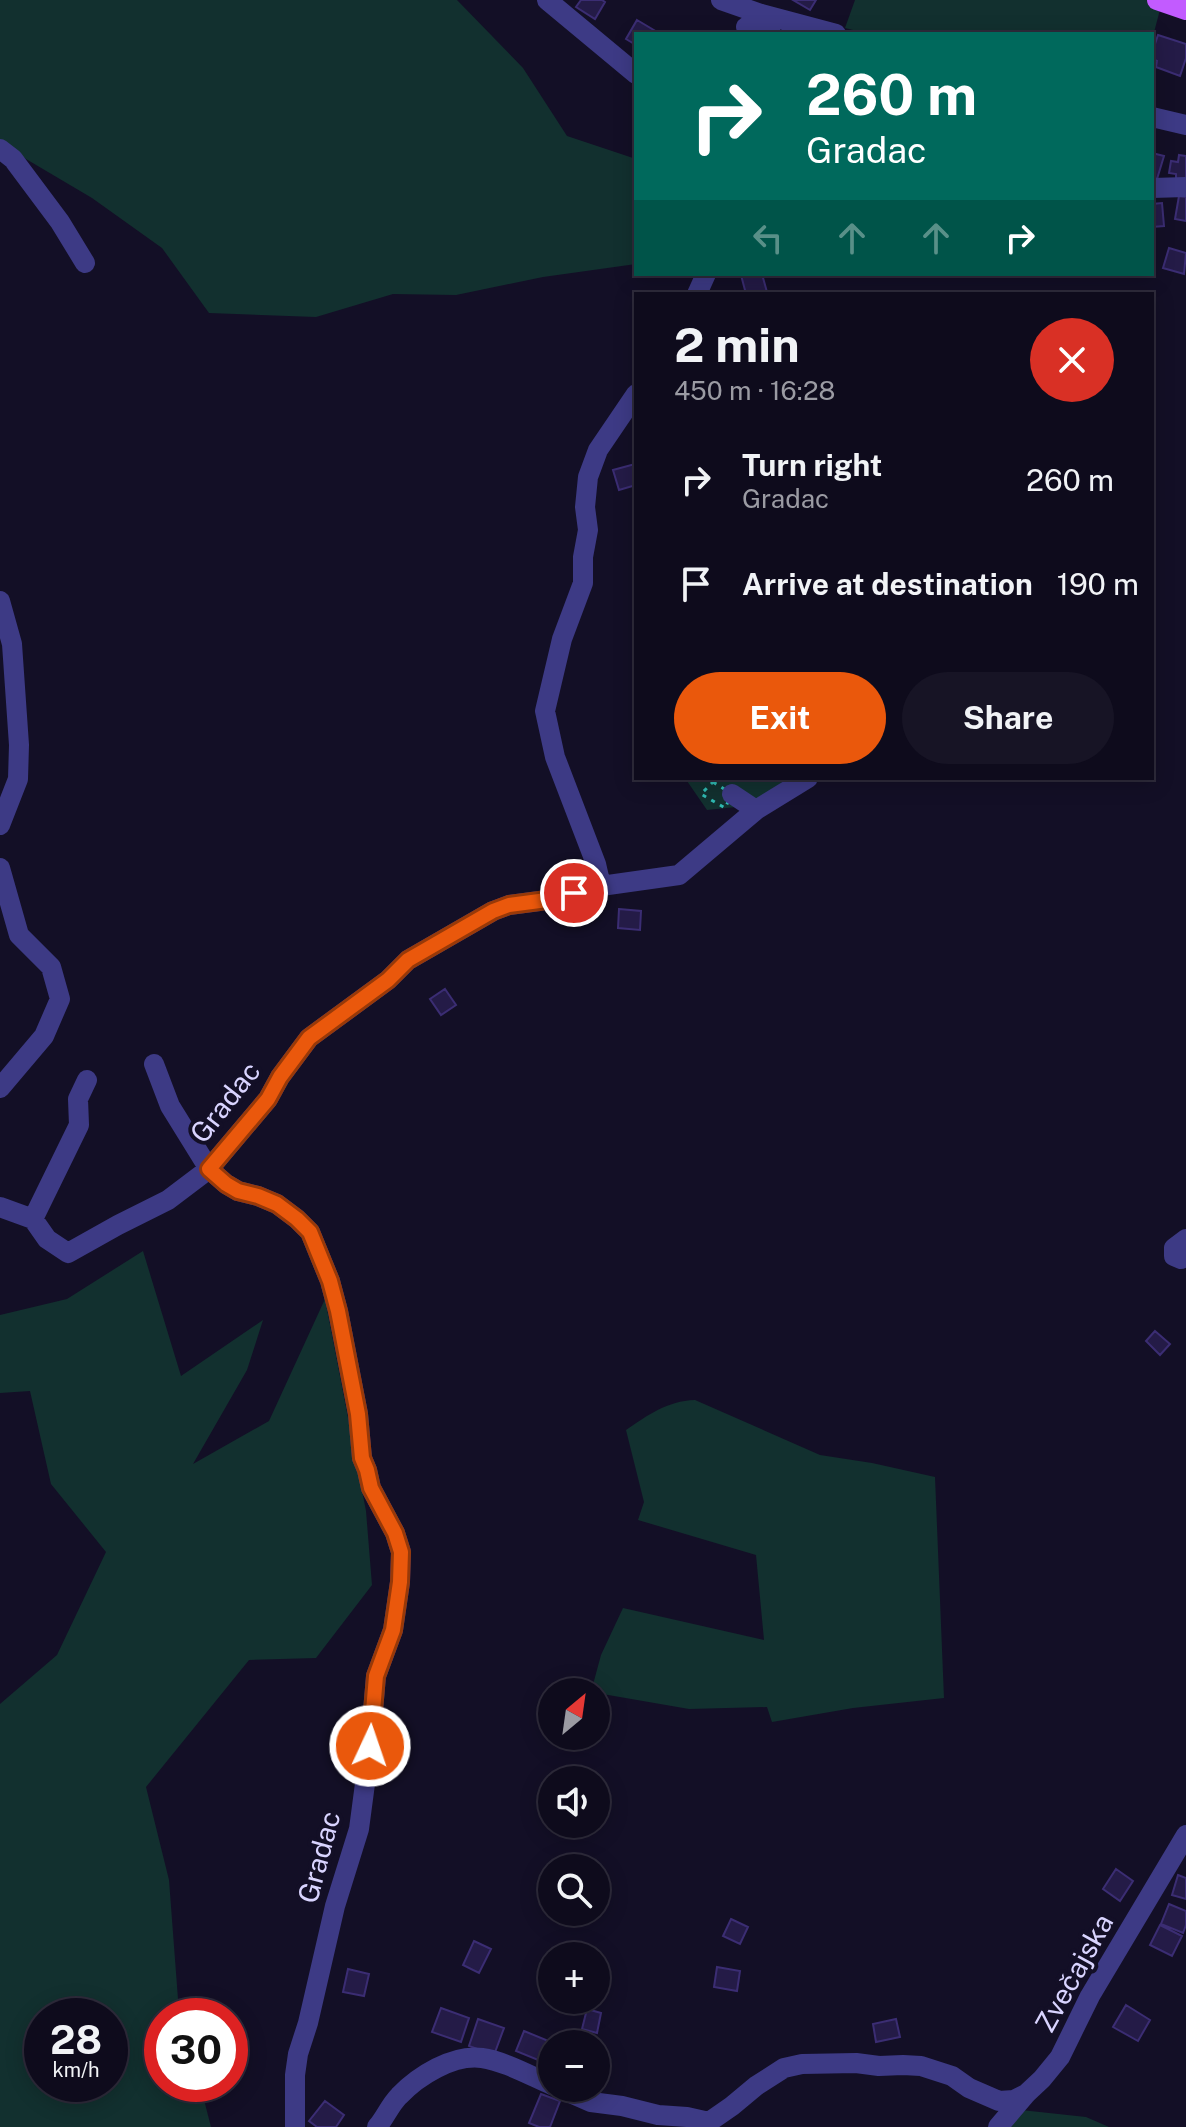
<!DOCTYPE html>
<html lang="en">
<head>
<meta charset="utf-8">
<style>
	:root { --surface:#0e0b1c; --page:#171425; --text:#f1f3f6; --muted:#9b9ba3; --line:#2e2b3b; --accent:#ea580c }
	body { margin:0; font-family:"Public Sans",sans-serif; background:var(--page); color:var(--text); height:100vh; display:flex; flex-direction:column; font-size:30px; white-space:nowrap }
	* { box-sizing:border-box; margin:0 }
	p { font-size:26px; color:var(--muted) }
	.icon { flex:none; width:44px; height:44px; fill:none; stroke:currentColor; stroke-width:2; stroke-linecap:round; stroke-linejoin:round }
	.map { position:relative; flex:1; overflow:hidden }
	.details { position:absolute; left:634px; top:292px; width:520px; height:488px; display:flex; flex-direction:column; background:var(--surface); border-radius:0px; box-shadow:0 4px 20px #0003,0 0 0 2px var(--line) }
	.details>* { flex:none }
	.guide { position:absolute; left:634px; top:32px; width:520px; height:244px; border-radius:0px; box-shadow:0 4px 20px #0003,0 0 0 2px var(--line); background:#00695c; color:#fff; overflow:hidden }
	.needle { width:52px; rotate:29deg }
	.tools { position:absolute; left:538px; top:1678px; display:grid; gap:16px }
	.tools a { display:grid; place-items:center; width:72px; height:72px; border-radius:50%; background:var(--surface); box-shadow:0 4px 20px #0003,0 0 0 2px var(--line); font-size:40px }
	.speed { position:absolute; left:24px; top:1998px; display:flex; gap:16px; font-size:40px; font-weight:700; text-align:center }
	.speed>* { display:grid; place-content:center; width:104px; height:104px; border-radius:50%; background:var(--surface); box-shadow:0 4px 20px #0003,0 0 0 2px var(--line); line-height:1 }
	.speed small { font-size:20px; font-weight:400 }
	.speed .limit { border:12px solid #d22; background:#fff; color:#111 }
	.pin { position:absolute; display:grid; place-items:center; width:68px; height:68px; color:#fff; margin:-34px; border:4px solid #fff; border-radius:50%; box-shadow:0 2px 8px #0007 }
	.me { position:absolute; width:88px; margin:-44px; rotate:3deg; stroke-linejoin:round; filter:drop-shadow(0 0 6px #0008) }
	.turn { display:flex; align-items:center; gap:28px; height:168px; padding:0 40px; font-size:36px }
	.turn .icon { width:104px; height:104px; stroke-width:2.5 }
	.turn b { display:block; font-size:56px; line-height:68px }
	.lanes { display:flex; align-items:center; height:76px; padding:0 40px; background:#0003; justify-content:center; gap:40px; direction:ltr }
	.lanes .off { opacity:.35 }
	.round { display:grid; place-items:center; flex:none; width:84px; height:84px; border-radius:42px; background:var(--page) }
	.head { display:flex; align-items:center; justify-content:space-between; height:136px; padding:0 40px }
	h1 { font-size:48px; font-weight:700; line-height:60px }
	.action { display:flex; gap:16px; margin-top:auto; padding:16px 40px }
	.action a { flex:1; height:92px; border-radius:48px; background:var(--accent); color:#fff; font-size:32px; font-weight:700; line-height:92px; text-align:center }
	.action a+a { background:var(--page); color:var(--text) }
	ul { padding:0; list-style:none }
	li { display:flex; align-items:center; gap:24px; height:104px; padding:0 40px }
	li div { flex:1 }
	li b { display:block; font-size:30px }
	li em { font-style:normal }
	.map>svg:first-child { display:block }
	.green { fill:#12302f; fill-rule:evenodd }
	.building { fill:#241b47; stroke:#3b2d73; stroke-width:2 }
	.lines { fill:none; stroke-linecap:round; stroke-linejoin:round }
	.path { stroke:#2fb8b0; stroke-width:3; stroke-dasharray:4 6; stroke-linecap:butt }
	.minor { stroke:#3d3a85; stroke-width:20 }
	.major { stroke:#c25bff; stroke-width:20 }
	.route-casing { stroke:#983908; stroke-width:20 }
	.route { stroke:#ea580c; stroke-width:14 }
	.labels { text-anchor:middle; stroke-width:8; stroke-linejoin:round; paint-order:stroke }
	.street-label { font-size:28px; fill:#d9d4ff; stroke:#130f26 }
</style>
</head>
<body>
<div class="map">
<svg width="1186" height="2127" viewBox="0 0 1186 2127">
	<rect width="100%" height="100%" fill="#130f26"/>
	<path class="green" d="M0 0H457L523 68 567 136 636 159V264L543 277 456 295 393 294 316 317 209 313 162 248 92 198 26 159 0 139Z
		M855 0H1158L1162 2 1152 40V34H869L845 28Z
		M688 778H787L747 812 736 807 707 810 687 781Z
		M143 1251 181 1376 263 1320 247 1370 193 1464 269 1421 325 1299 366 1511 372 1585 316 1658 249 1660 146 1787 169 1880 178 1999 182 2016H162V2084H200L211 2127H0V1704L57 1655 106 1552 51 1484 30 1391 0 1393V1315L67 1299ZM42 2016H110V2084H42Z
		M695 1400 820 1455 872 1463 935 1477 944 1698 853 1708 772 1722 767 1707 689 1709 591 1692 601 1655 623 1608 764 1640 756 1555 638 1520 644 1502 626 1430C648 1415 667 1401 695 1400Z
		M1021 2110 1086 2117 1109 2127H998Z"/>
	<path class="building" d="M581 0H602L605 2 595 19 576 7Z
		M793 0H816L810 10Z
		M637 20 657 32 655 34H636V45L626 39Z
		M1158 35 1186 44V58L1180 76 1156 67 1157 61 1152 59V53Z
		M1152 153 1164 156 1157 179 1152 178Z
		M1179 155 1186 156V181L1176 179V174L1169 173 1171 161 1178 162Z
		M1179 196 1186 197V221L1175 219Z
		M1162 203 1164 226 1152 227V204Z
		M1169 248 1186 253 1184 274 1163 268Z
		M746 274H762L767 292 746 294 741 275Z
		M635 464 636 485 619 490 613 470Z
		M619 909 641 911 640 930 618 928Z
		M445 989 456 1005 441 1015 430 999Z
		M1155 1331 1170 1344 1160 1355 1146 1341Z
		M1116 1869 1133 1881 1120 1901 1103 1889Z
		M1178 1875 1186 1878V1899L1172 1895Z
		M1169 1904 1186 1911V1925L1183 1933 1161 1924Z
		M731 1919 748 1927 740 1944 723 1936Z
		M1160 1925 1182 1936 1172 1956 1150 1945Z
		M474 1941 491 1949 479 1973 463 1965Z
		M717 1967 740 1971 737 1991 714 1987Z
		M348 1969 369 1974 364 1996 343 1992Z
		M1126 2005 1150 2020 1138 2041 1113 2027Z
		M441 2008 469 2018 461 2042 432 2032Z
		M587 2009 601 2013 597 2033 582 2029Z
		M478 2019 504 2028 494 2055 469 2046Z
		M896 2019 900 2037 876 2042 873 2024Z
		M524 2031 551 2042 543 2062 516 2051Z
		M541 2094 560 2101 550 2127H539L529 2123Z
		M325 2101 344 2115 336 2127H317L309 2121Z"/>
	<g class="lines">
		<path class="path" d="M713 782 732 794 725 808 701 794Z"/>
		<path class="minor" d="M547 0 636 74
			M721 0 761 14 836 34
			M746 27 771 34
			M1152 117 1186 125
			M0 149 13 159 60 222 85 263
			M1152 188 1186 187
			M697 294 706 274
			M636 394 598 450 588 477 585 507 588 530 583 557V583L562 639 545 711 555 757 596 864 601 886 679 875 756 810 808 778
			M0 601 12 644 19 745 18 779 0 825
			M732 794 756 810
			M0 868 19 935 51 967 60 999 44 1036 0 1088
			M0 1207 33 1219 47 1239 68 1253 118 1225 168 1200 209 1169 170 1106 154 1064
			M33 1219 79 1125 78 1099 87 1080
			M1186 1239 1174 1248V1256L1181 1259 1186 1256
			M559 2088 591 2102 622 2106 658 2115 687 2117 709 2122 732 2106 756 2086 784 2068 802 2064 856 2063 879 2066 903 2065 921 2066 952 2076 969 2088 999 2101 1014 2100 1026 2094
			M295 2127V2075L298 2054 308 2023 335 1906 359 1829 370 1746 376 1676 393 1630 400 1582 401 1552 395 1533 371 1488 367 1470 362 1458 358 1414 338 1311 330 1281 310 1232 297 1219 277 1204 258 1196 238 1191 226 1184 209 1169 268 1099 280 1077 309 1038 388 980 408 960 493 911 509 905 547 900 601 886
			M377 2127C385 2118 390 2105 399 2096 418 2076 453 2054 482 2058 504 2061 531 2076 552 2085
			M998 2127 1026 2094 1042 2079 1060 2057 1090 1996 1186 1835"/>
		<path class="major" d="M1157 0 1186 10"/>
	</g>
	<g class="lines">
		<defs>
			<path id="route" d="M370 1746 376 1676 393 1630 400 1582 401 1552 395 1533 371 1488 367 1470 362 1458 358 1414 338 1311 330 1281 310 1232 297 1219 277 1204 258 1196 238 1191 226 1184 209 1169 268 1099 280 1077 309 1038 388 980 408 960 493 911 509 905 547 900 574 893"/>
		</defs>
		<use href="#route" class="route-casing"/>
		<use href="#route" class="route"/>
	</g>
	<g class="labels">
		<g class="street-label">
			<text transform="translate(225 1102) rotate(-52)" y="10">Gradac</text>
			<text transform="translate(319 1857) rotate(-75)" y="10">Gradac</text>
			<text transform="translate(1074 1973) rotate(-61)" y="10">Zvečajska</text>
		</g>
	</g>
</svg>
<div class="tools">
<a><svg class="needle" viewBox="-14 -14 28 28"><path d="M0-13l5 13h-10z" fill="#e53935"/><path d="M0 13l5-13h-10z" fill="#9b9ba3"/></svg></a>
<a><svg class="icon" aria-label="sound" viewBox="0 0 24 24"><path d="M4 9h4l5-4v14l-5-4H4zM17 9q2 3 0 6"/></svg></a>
<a><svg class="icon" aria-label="search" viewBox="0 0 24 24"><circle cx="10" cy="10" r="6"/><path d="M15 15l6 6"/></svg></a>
<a>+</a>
<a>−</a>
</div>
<div class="speed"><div>28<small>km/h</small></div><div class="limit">30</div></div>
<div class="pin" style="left:574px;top:893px;background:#d93025"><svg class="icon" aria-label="arrive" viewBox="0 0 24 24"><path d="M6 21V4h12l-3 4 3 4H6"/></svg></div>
<svg class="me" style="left:370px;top:1746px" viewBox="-20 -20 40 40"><circle r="17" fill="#ea580c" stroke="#fff" stroke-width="3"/><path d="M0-11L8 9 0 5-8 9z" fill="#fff"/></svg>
<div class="guide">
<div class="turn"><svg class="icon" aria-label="right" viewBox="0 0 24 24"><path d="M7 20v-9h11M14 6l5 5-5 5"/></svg><div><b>260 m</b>Gradac</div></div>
<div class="lanes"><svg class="icon off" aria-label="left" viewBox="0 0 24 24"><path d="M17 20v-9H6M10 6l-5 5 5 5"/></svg><svg class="icon off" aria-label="ahead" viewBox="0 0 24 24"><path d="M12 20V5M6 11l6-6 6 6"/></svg><svg class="icon off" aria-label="ahead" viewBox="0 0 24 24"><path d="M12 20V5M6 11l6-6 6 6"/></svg><svg class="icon" aria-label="right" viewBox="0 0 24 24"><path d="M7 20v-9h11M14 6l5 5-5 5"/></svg></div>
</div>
<section class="details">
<div class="head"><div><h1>2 min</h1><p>450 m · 16:28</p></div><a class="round" style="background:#d93025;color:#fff"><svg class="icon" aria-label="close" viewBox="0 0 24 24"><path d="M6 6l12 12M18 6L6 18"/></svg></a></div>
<ul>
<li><svg class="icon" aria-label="right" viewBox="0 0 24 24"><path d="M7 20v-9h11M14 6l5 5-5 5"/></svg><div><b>Turn right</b><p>Gradac</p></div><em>260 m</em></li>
<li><svg class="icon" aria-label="arrive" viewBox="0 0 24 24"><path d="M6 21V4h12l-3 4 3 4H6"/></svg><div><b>Arrive at destination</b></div><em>190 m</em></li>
</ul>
<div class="action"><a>Exit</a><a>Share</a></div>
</section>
</div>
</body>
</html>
